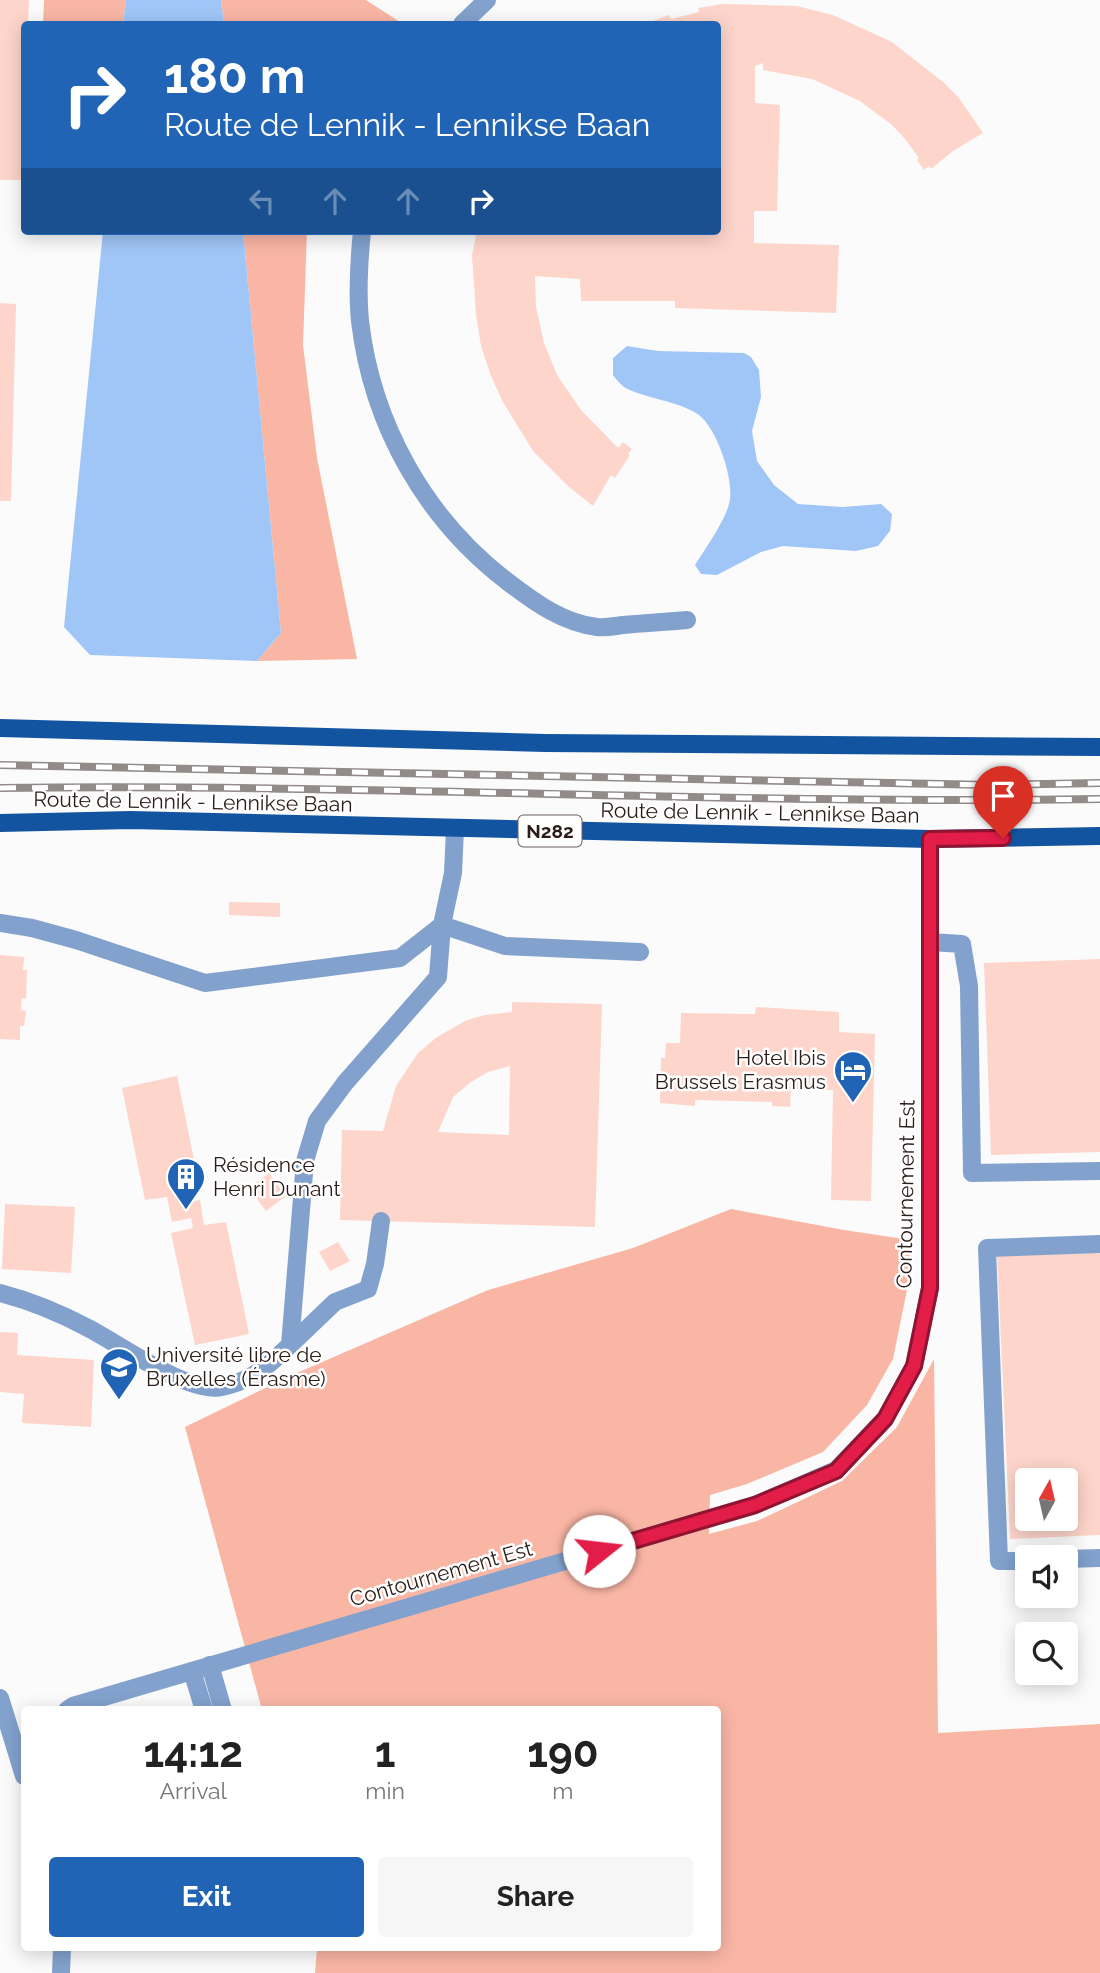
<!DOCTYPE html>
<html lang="en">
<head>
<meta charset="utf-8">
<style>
	:root { --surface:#fff; --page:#f6f6f6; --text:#222; --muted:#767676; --accent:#2164b5 }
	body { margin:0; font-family:Raleway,sans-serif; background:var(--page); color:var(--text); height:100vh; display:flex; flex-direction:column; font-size:26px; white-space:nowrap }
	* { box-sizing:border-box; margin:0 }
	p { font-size:23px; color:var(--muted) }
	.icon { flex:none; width:38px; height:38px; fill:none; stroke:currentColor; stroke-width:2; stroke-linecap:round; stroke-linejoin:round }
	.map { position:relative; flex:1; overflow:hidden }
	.drawer { position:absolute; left:21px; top:1706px; width:700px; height:245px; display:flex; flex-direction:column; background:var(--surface); border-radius:7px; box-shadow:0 4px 18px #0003 }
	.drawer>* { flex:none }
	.hud { position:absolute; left:21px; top:21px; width:700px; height:214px; border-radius:7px; box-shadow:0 4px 18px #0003; background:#2164b5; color:#fff; overflow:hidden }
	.needle { width:46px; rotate:8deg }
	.tools { position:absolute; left:1015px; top:1468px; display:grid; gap:14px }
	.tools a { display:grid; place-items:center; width:63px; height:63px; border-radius:7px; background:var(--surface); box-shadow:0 4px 18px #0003; font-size:35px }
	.pin { position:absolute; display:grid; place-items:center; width:60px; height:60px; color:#fff; margin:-72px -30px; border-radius:50% 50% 50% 0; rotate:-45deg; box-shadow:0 0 7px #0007 }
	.pin .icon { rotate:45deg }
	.me { position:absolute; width:77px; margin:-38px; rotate:74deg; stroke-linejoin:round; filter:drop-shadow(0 0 5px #0008) }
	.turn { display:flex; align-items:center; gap:24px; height:147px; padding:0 28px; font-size:32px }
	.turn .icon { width:91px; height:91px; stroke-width:2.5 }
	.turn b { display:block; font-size:49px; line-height:60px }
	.lanes { display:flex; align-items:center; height:66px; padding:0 28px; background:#0003; justify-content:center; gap:35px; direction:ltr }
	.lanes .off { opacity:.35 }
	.eta { display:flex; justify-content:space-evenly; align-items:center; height:119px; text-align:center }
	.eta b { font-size:42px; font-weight:700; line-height:49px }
	.button { display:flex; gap:14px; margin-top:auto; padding:14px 28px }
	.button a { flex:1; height:80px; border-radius:7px; background:var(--accent); color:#fff; font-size:28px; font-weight:700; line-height:80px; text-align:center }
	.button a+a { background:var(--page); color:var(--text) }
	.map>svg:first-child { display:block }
	.green { fill:#fab6a5 }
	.water { fill:#a0c6f8 }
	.building { fill:#fed5ca; fill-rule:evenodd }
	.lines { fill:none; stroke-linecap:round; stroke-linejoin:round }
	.lane { stroke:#82a2cd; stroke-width:18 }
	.street { stroke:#82a2cd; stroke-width:18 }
	.primary { stroke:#1354a0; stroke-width:18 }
	.rail-casing { stroke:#928b89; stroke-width:8 }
	.rail { stroke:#fff; stroke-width:5; stroke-dasharray:16; stroke-linecap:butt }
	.route-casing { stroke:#92132f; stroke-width:18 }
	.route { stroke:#e11d48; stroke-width:12 }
	.labels { text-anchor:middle; stroke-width:5; stroke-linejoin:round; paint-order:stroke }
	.shield { fill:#fff; stroke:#6a605d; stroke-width:2 }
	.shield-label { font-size:19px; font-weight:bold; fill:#2a1c18 }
	.street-label { font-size:21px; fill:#2a1c18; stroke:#fff }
	.poi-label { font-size:21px; fill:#2a1c18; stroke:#fff; text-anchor:start }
</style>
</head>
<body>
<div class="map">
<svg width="1100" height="1973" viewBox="0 0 1100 1973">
	<rect width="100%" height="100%" fill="#fbfbfb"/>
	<path class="green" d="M44 0H126L123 24H43Z
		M221 0H366L403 24H224Z
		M243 231H307L303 345 317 458 357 659 257 661 281 633Z
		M731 1209 844 1230 911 1240 908 1285 893 1359 867 1405 823 1452 747 1484 710 1495 709 1534 757 1521 842 1481 897 1427 934 1359 938 1733 1100 1724V1973H315L317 1948H718V1710H262L185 1427 290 1376 488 1290 633 1248Z"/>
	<path class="water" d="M126 0H221L224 24H123Z
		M103 231H243L281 633 257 661 90 655 64 627Z
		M627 346 658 351 744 353 751 357 759 370 761 397 752 431 757 461 774 485 798 504 843 507 881 504 892 514 890 531 878 546 856 551 783 546 761 552 717 575 701 574 695 565C705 549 728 517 730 499 733 477 717 429 699 415 680 401 642 398 624 387 620 384 616 379 613 375V358Z"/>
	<path class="building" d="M0 0H29L28 24H24V180H0Z
		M723 4 797 6 833 15 892 42 943 82 959 98 983 133 953 151 931 169 929 166 924 170 917 160 919 158 905 139 892 125 860 101 812 79 763 70V63L755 66V103L780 105 777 211H754V243L839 245 836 313 675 308V301H581L580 279 535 276 536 307 544 343 557 375 581 410 618 448 623 442 632 449 628 454 630 455 615 478 611 475 593 506 569 487 533 451 503 402 491 376 481 346 476 314 472 255 477 231H718V24H645L669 15 671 19 699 12 698 8Z
		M0 303 16 304 11 501H0Z
		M229 902 280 903V917L229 915Z
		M0 955 24 957 23 970H27L26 999 22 998 21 1010 26 1011 24 1026H20V1040L0 1039Z
		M1100 959V1152L991 1155 984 963Z
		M512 1002 602 1004 595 1227 340 1220 342 1130 383 1131 396 1086 418 1053 437 1037 467 1020 485 1015 512 1012ZM510 1066 509 1135 438 1132 453 1097 471 1082 488 1072Z
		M756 1007 839 1012V1032L875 1034 871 1201 831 1200 833 1090 791 1089 790 1107 772 1106V1102L695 1100V1106L660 1103 661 1058H665L666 1043H680L681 1013 755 1014Z
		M177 1076 200 1189 178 1194 180 1204 200 1200 204 1225 226 1222 249 1334 195 1345 171 1233 193 1228 191 1218 172 1222 167 1197 145 1200 122 1088Z
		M269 1173 286 1196 266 1211 249 1188Z
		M5 1204 75 1207 71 1273 2 1269Z
		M338 1242 350 1261 330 1271 319 1252Z
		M1100 1250V1535L1010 1539 997 1254ZM1027 1480H1066V1519H1027Z
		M0 1332 18 1333 17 1355 94 1360 91 1427 22 1423 24 1394 0 1392Z"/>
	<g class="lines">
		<path class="lane" d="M462 24 487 0
			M362 231C359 261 357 291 360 321 372 424 425 519 508 582 534 602 563 623 597 627 605 628 615 626 623 625 644 623 666 622 687 620
			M0 923 32 928 76 940 205 983 400 958 442 925
			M442 925 505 946 640 952
			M930 942 962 944 969 986 972 1173 1100 1171
			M0 1293C31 1301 62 1314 90 1329 122 1346 188 1394 222 1387 254 1380 268 1366 290 1345L305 1161 317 1121 345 1083 438 977 442 925 453 873 455 829
			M290 1345 335 1302 368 1289 375 1264 381 1221
			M1066 1559 1100 1558
			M1027 1561H999L987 1248 1100 1244
			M210 1665 223 1710
			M192 1671 204 1710"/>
		<path class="street" d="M0 1698 24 1776
			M67 1710 73 1706 755 1505 836 1470 885 1419 914 1366 930 1288V839
			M61 1973 62 1948"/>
		<path class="primary" d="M0 728 545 743 1100 747
			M0 823 131 820 930 839 1100 836"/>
		<defs>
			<path id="rail" d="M0 765 840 782 991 785 1100 783
				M0 788C367 783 733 805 1100 799"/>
		</defs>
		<use href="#rail" class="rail-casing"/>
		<use href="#rail" class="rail"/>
	</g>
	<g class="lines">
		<defs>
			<path id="route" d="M599 1551 755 1505 836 1471 885 1419 914 1366 930 1288V839L1003 838"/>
		</defs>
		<use href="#route" class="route-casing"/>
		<use href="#route" class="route"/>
	</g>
	<defs>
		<symbol id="hotel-pin" viewBox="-11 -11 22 30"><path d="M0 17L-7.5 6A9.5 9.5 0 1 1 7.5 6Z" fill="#2164b5" stroke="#fff"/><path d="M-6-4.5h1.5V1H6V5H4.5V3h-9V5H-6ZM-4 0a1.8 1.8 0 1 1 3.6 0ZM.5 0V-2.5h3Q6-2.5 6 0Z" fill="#fff"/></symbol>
		<symbol id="building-pin" viewBox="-11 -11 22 30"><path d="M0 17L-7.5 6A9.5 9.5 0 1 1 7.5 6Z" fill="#2164b5" stroke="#fff"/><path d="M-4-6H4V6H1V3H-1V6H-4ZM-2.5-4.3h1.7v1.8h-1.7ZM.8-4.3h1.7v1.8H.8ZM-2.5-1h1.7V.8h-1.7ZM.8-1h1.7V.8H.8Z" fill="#fff"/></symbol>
		<symbol id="university-pin" viewBox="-11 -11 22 30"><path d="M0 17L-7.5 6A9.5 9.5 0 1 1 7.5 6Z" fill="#2164b5" stroke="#fff"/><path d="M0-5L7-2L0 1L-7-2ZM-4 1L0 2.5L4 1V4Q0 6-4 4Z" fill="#fff"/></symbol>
	</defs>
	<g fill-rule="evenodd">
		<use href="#hotel-pin" x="831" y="1048" width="44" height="60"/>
		<use href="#building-pin" x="164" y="1155" width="44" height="60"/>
		<use href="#university-pin" x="97" y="1345" width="44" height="60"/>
	</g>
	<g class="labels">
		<rect class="shield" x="518.5" y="815.5" width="63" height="31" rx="5"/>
		<g class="shield-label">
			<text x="550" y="838">N282</text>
		</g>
		<g class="street-label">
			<text transform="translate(193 802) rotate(1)" y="7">Route de Lennik - Lennikse Baan</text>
			<text transform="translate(760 813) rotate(1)" y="7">Route de Lennik - Lennikse Baan</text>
			<text transform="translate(906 1194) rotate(-89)" y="7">Contournement Est</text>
			<text transform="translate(441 1574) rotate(-16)" y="7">Contournement Est</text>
		</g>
		<g class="poi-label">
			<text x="826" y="1065" text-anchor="end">Hotel Ibis<tspan x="826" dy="24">Brussels Erasmus</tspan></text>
			<text x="213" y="1172">Résidence<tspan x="213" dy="24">Henri Dunant</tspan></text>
			<text x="146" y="1362">Université libre de<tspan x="146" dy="24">Bruxelles (Érasme)</tspan></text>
		</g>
	</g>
</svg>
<div class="tools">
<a><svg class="needle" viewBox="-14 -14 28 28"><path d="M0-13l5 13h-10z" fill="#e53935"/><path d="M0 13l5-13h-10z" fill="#767676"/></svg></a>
<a><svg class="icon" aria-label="sound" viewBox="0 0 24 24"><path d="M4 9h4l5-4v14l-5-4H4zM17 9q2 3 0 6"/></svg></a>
<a><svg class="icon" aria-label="search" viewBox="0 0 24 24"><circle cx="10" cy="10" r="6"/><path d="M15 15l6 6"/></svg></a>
</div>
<div class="pin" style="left:1003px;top:838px;background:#d93025"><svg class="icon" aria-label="arrive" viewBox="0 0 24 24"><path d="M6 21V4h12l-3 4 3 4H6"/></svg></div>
<svg class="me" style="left:599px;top:1551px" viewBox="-20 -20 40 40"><circle r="19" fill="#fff"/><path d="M0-13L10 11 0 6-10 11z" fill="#e11d48"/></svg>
<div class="hud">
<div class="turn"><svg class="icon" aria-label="right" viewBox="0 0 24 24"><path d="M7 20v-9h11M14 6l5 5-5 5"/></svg><div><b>180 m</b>Route de Lennik - Lennikse Baan</div></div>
<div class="lanes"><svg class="icon off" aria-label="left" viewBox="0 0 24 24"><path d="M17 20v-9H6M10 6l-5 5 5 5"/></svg><svg class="icon off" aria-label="ahead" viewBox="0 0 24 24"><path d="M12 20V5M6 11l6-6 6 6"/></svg><svg class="icon off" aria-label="ahead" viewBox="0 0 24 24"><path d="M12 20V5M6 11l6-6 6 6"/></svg><svg class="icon" aria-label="right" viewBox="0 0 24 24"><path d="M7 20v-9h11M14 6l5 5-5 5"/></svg></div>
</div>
<section class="drawer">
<div class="eta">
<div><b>14:12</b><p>Arrival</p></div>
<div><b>1</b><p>min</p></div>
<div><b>190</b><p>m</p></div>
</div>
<div class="button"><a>Exit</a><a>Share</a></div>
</section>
</div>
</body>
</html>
